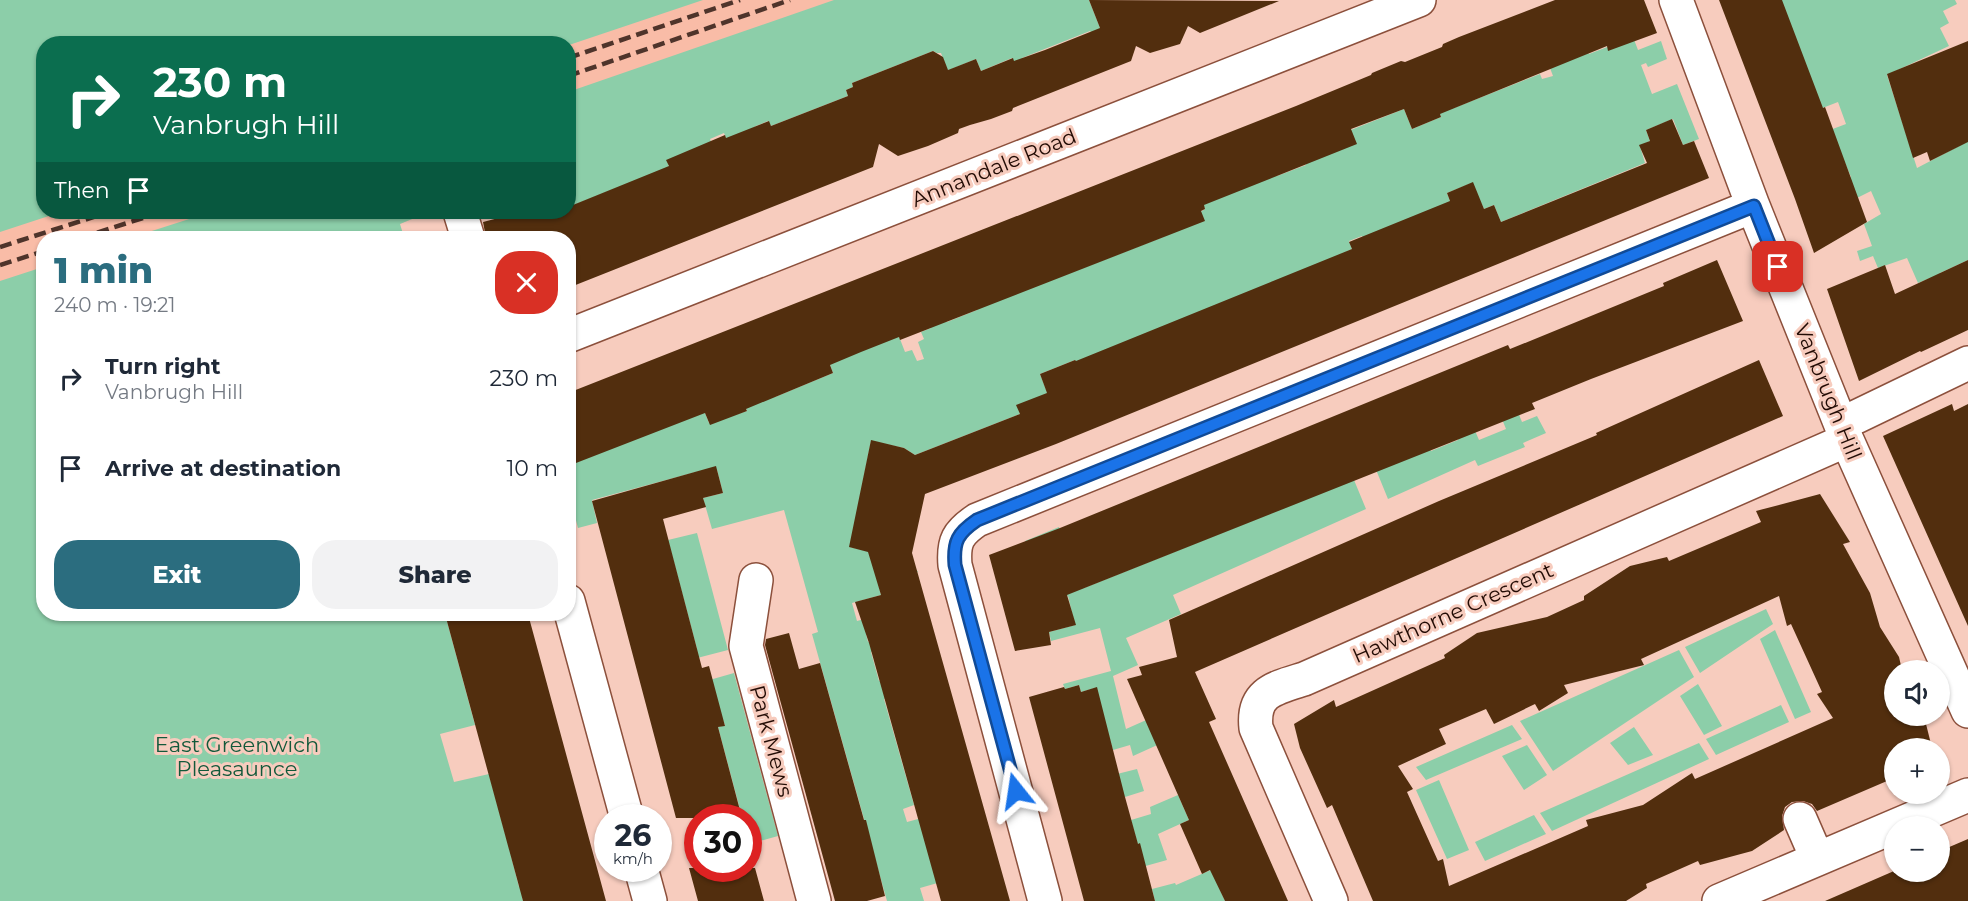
<!DOCTYPE html>
<html lang="en">
<head>
<meta charset="utf-8">
<style>
	:root { --surface:#fff; --page:#f2f2f3; --text:#1f2937; --muted:#747a83; --accent:#2b6d7f }
	body { margin:0; font-family:Montserrat,sans-serif; background:var(--page); color:var(--text); height:100vh; display:flex; flex-direction:column; font-size:22px; white-space:nowrap }
	* { box-sizing:border-box; margin:0 }
	p { font-size:20px; color:var(--muted) }
	.icon { flex:none; width:33px; height:33px; fill:none; stroke:currentColor; stroke-width:2; stroke-linecap:round; stroke-linejoin:round }
	.map { position:relative; flex:1; overflow:hidden }
	.panel { position:absolute; left:36px; top:231px; width:540px; height:390px; display:flex; flex-direction:column; background:var(--surface); border-radius:24px; box-shadow:0 2px 4px #0004 }
	.panel>* { flex:none }
	.banner { position:absolute; left:36px; top:36px; width:540px; height:183px; border-radius:24px; box-shadow:0 2px 4px #0004; background:#0b6e4f; color:#fff; overflow:hidden }
	.fabs { position:absolute; left:1884px; top:660px; display:grid; gap:12px }
	.fabs a { display:grid; place-items:center; width:66px; height:66px; border-radius:50%; background:var(--surface); box-shadow:0 2px 4px #0004; font-size:30px }
	.speed { position:absolute; left:594px; top:804px; display:flex; gap:12px; font-size:30px; font-weight:700; text-align:center }
	.speed>* { display:grid; place-content:center; width:78px; height:78px; border-radius:50%; background:var(--surface); box-shadow:0 2px 4px #0004; line-height:1 }
	.speed small { font-size:15px; font-weight:400 }
	.speed .limit { border:9px solid #d22; background:#fff; color:#111 }
	.pin { position:absolute; display:grid; place-items:center; width:51px; height:51px; color:#fff; margin:-26px; border-radius:12px; box-shadow:0 3px 9px #0006 }
	.me { position:absolute; width:66px; margin:-33px; rotate:345deg; stroke-linejoin:round; filter:drop-shadow(0 0 4px #0008) }
	.turn { display:flex; align-items:center; gap:21px; height:126px; padding:0 18px; font-size:27px }
	.turn .icon { width:78px; height:78px; stroke-width:2.5 }
	.turn b { display:block; font-size:42px; line-height:51px }
	.then { display:flex; align-items:center; height:57px; padding:0 18px; background:#0003; gap:12px; font-size:22px }
	.round { display:grid; place-items:center; flex:none; width:63px; height:63px; border-radius:24px; background:var(--page) }
	.headline { display:flex; align-items:center; justify-content:space-between; height:102px; padding:0 18px }
	h1 { font-size:36px; font-weight:800; line-height:45px; color:var(--accent) }
	.cta { display:flex; gap:12px; margin-top:auto; padding:12px 18px }
	.cta a { flex:1; height:69px; border-radius:24px; background:var(--accent); color:#fff; font-size:24px; font-weight:800; line-height:69px; text-align:center }
	.cta a+a { background:var(--page); color:var(--text) }
	ul { padding:0; list-style:none }
	li { display:flex; align-items:center; gap:18px; height:90px; padding:0 18px }
	li div { flex:1 }
	li b { display:block; font-size:22px }
	li em { font-style:normal }
	.map>svg:first-child { display:block }
	.built { fill:#f9bca7 }
	.green { fill:#8ccea9 }
	.building { fill:#522e0e; fill-rule:evenodd }
	.lines { fill:none; stroke-linecap:round; stroke-linejoin:round }
	.minor-casing { stroke:#8c503c; stroke-width:36 }
	.minor { stroke:#fff; stroke-width:33 }
	.rail { stroke:#4f342b; stroke-width:4.5; stroke-dasharray:12 6; stroke-linecap:butt }
	.route-casing { stroke:#114b97; stroke-width:15 }
	.route { stroke:#1a73e8; stroke-width:10 }
	.labels { text-anchor:middle; stroke-width:6; stroke-linejoin:round; paint-order:stroke }
	.street-label { font-size:21px; fill:#220b04; stroke:#f7ccbe }
	.park-label { font-size:21px; fill:#12593a; stroke:#f7ccbe }
</style>
</head>
<body>
<div class="map">
<svg width="1968" height="901" viewBox="0 0 1968 901">
	<rect width="100%" height="100%" fill="#f7ccbe"/>
	<path class="built" d="M457 0H929L569 152 568 44H349Z
		M0 173 44 212H429L365 238H44L43 380 0 399Z"/>
	<path class="green" d="M0 0H703L569 45 568 44H44V212H61L0 232Z
		M834 0H1089L1108 48 1090 31 1022 58 1021 79 1012 58 981 71 976 59 949 70 952 82 941 53H937L933 51 852 83 853 87 846 90 848 96 771 126 768 121 756 126 728 143 724 133 710 139 714 149 667 160 669 167 569 207 568 92Z
		M1763 0H1955L1957 4 1943 11 1949 23 1940 28 1949 46 1887 75 1917 168 1959 146 1968 90V260L1940 273 1947 288 1930 278 1918 283 1907 258 1878 268 1873 256 1860 261 1857 251 1872 246 1864 224 1881 214 1871 191 1841 206 1846 179 1851 177 1845 163 1814 136 1846 124 1838 102 1768 129 1822 108Z
		M1582 37 1589 54 1633 37 1638 50 1661 41 1667 59 1648 67 1646 63 1641 65 1652 94 1677 84 1699 139 1683 145 1673 119 1646 130 1650 141 1640 146 1645 163 1501 222 1494 205 1484 209 1472 183 1447 193 1457 220 1377 271 1362 236 1349 241 1352 249 1086 385 1075 360 1040 374 1050 400 1017 405 1020 414 915 455 904 448 871 441 850 547 910 561 918 572 878 583 881 595 852 603 857 621 887 613 866 634 868 642 894 636 896 645 871 652 879 681 905 673 909 691 884 699 914 805 903 809 907 822 944 812 962 876 920 888 924 901H887L812 634 818 632 784 510 712 529 703 498 723 493 717 470 696 472 592 500 597 523 578 528 569 494 568 444 694 385 709 423 747 411 731 370 770 386 775 397 833 373 819 335 888 308 905 352 912 350 917 361 924 359 918 342 924 339 921 332 931 328 921 303 947 322 977 310 965 278 1039 285 1163 237 1205 209 1196 187 1271 161 1277 176 1306 165 1300 150 1404 109 1412 129 1441 117 1432 95 1454 108 1540 74 1542 79 1553 76 1544 52Z
		M211 212H429L400 224 404 237 398 238H130Z
		M43 267 44 614H445L475 725 440 734 454 782 489 774 506 837 549 845 511 856 519 887 558 877 522 896 523 901H0V281Z
		M1508 387 1522 422 1537 416 1546 433 1523 443 1525 447 1478 466 1475 460 1388 499 1370 455 1420 424 1431 451 1458 440 1464 405 1479 440 1506 429 1492 394Z
		M1354 480 1366 509 1173 595 1181 614 1126 638 1138 665 1113 676 1126 729 1153 717 1164 742 1133 756 1130 745 1113 750 1095 688 1081 692 1079 685 1065 689 1063 684 1111 671 1100 628 1051 641 1049 632 1075 625 1068 596 1041 604 1025 541 1059 527 1084 588Z
		M697 533 728 650 674 664 697 649 668 540Z
		M1766 609 1773 624 1700 673 1685 647Z
		M1775 630 1811 712 1795 719 1760 639Z
		M1679 650 1694 677 1553 771 1520 721Z
		M734 673 778 836 749 844 748 818 742 817 718 727 725 725 706 681Z
		M1698 684 1722 726 1704 735 1680 696Z
		M1781 705 1789 722 1716 755 1706 739Z
		M1512 725 1522 739 1426 780 1416 767Z
		M1634 727 1653 755 1628 765 1610 743Z
		M1699 743 1709 759 1552 831 1540 813Z
		M1527 745 1547 775 1524 790 1502 756Z
		M1137 769 1144 791 1125 797 1109 776Z
		M1439 780 1469 850 1447 859 1416 790Z
		M1178 795 1189 820 1158 834 1167 860 1117 874 1141 857 1131 820 1151 814 1150 807Z
		M1534 815 1546 834 1485 861 1475 842Z
		M1211 870 1225 901H1155L1152 889 1175 883 1176 885Z"/>
	<path class="building" d="M1089 0 1279 1 1200 33 1188 26 1180 44 1150 53 1136 46 1131 61 1013 108 1012 111 991 119 970 125 959 129 958 133 928 146 898 156 879 144 873 167 568 288V238H486L483 222 522 212H568V207L669 166 666 160 725 135 726 138 769 121 771 126 848 96 846 90 853 87 852 83 933 51 943 57 948 70 976 59 981 71 1013 58 1014 61 1045 50 1100 28Z
		M1555 0H1644L1657 33 1608 51 1607 46 1440 114 1441 117 1412 129 1404 109 1351 129 1357 144 1204 205 1205 209 1201 211 1205 221 900 340 899 337 861 352 830 365 833 373 746 409 747 411 710 425 705 413 576 463 568 444V393L1296 106 1371 75 1372 73 1401 61 1405 62 1442 47 1443 44 1459 37Z
		M1719 0H1782L1823 108 1825 107 1867 222 1814 253 1795 199Z
		M1968 41V142L1930 161 1927 152 1913 158 1887 74Z
		M1672 119 1683 145 1694 141 1709 178 1056 444 925 494 912 553 1010 901H941L869 643 855 602 881 595 868 552 849 547 871 440 904 448 915 455 1020 414 1016 405 1047 393 1040 374 1075 360 1076 361 1352 249 1349 242 1450 201 1447 193 1473 182 1484 209 1494 205 1501 222 1647 163 1639 145 1650 141 1646 130Z
		M1717 260 1743 321 1591 379 1532 403 1535 409 1067 595 1076 625 1049 632 1051 645 1015 651 989 555 1060 528 1508 345 1510 349 1530 341 1664 286 1663 283Z
		M1968 260V330L1921 352 1920 351 1859 381 1827 289 1885 265 1895 294Z
		M1759 360 1783 416 1195 672 1216 719 1209 722 1288 901H1225L1210 870 1202 874 1180 824 1189 820 1127 679 1142 675 1139 667 1177 657 1169 620 1439 501 1597 435 1596 433Z
		M1952 404 1954 411 1968 404V626L1883 436Z
		M716 466 723 493 703 498 706 507 663 519 702 668 709 666 725 726 718 727 742 818H676L592 501Z
		M1820 494 1850 542 1843 544 1870 593 1880 627 1899 657 1902 670H1894V716H1924L1932 748H1894V778L1817 811 1812 804 1803 801 1792 802 1785 807 1782 816 1784 830 1752 851 1700 865 1698 861 1646 884 1647 888 1626 901H1373L1332 805 1327 808 1300 748 1294 724 1334 700 1336 707 1445 658 1444 655 1477 633 1547 617 1584 600V596L1630 566 1667 557 1669 561 1761 522 1756 511ZM1779 596 1787 626 1791 624 1822 692 1817 694 1833 718 1695 779 1692 773 1643 805 1586 820 1588 826 1449 886 1443 859 1438 861 1407 792 1413 789 1398 766 1446 744 1439 729 1486 709 1494 724 1535 704 1539 711 1568 693 1564 685 1644 665 1641 659Z
		M445 614H528L606 901H523Z
		M789 633 799 669 820 663 864 820H866L885 896 867 901H835L765 645 766 639Z
		M1079 685 1081 692 1097 687 1125 797 1138 844 1140 843 1155 901H1084L1029 697 1064 687 1065 689Z
		M1968 839V901H1825L1894 871 1940 872V851Z
		M689 868H755L764 901H698Z"/>
	<g class="lines">
		<defs>
			<path id="minor" d="M1676 0 1753 206 1847 440 1968 711
				M460 212 468 238
				M568 336 1419 0
				M1856 417 1968 363
				M756 580 746 646 814 901
				M568 601 627 818
				M1800 819 1817 858
				M641 868 650 901
				M1045 901 955 565C953 541 958 533 977 520L1753 206
				M1331 901 1256 728C1252 692 1275 688 1304 679L1847 440
				M1719 901 1968 795"/>
		</defs>
		<use href="#minor" class="minor-casing"/>
		<use href="#minor" class="minor"/>
		<path class="rail" d="M568 58 740 0
			M568 76 790 0
			M80 238 162 212
			M0 247 109 212
			M0 265 44 251"/>
	</g>
	<g class="lines">
		<defs>
			<path id="route" d="M1016 791 955 565C953 541 958 533 977 520L1754 206 1778 267"/>
		</defs>
		<use href="#route" class="route-casing"/>
		<use href="#route" class="route"/>
	</g>
	<g class="labels">
		<g class="street-label">
			<text transform="translate(994 168) rotate(-22)" y="7">Annandale Road</text>
			<text transform="translate(1828 392) rotate(68)" y="7">Vanbrugh Hill</text>
			<text transform="translate(1453 613) rotate(-24)" y="7">Hawthorne Crescent</text>
			<text transform="translate(771 741) rotate(75)" y="7">Park Mews</text>
		</g>
		<g class="park-label">
			<text x="237" y="752">East Greenwich<tspan x="237" dy="24">Pleasaunce</tspan></text>
		</g>
	</g>
</svg>
<div class="fabs">
<a><svg class="icon" aria-label="sound" viewBox="0 0 24 24"><path d="M4 9h4l5-4v14l-5-4H4zM17 9q2 3 0 6"/></svg></a>
<a>+</a>
<a>−</a>
</div>
<div class="speed"><div>26<small>km/h</small></div><div class="limit">30</div></div>
<div class="pin" style="left:1778px;top:267px;background:#d93025"><svg class="icon" aria-label="arrive" viewBox="0 0 24 24"><path d="M6 21V4h12l-3 4 3 4H6"/></svg></div>
<svg class="me" style="left:1016px;top:791px" viewBox="-20 -20 40 40"><path d="M0-17L14 15 0 8-14 15z" fill="#1a73e8" stroke="#fff" stroke-width="4"/></svg>
<div class="banner">
<div class="turn"><svg class="icon" aria-label="right" viewBox="0 0 24 24"><path d="M7 20v-9h11M14 6l5 5-5 5"/></svg><div><b>230 m</b>Vanbrugh Hill</div></div>
<div class="then">Then<svg class="icon" aria-label="arrive" viewBox="0 0 24 24"><path d="M6 21V4h12l-3 4 3 4H6"/></svg></div>
</div>
<section class="panel">
<div class="headline"><div><h1>1 min</h1><p>240 m · 19:21</p></div><a class="round" style="background:#d93025;color:#fff"><svg class="icon" aria-label="close" viewBox="0 0 24 24"><path d="M6 6l12 12M18 6L6 18"/></svg></a></div>
<ul>
<li><svg class="icon" aria-label="right" viewBox="0 0 24 24"><path d="M7 20v-9h11M14 6l5 5-5 5"/></svg><div><b>Turn right</b><p>Vanbrugh Hill</p></div><em>230 m</em></li>
<li><svg class="icon" aria-label="arrive" viewBox="0 0 24 24"><path d="M6 21V4h12l-3 4 3 4H6"/></svg><div><b>Arrive at destination</b></div><em>10 m</em></li>
</ul>
<div class="cta"><a>Exit</a><a>Share</a></div>
</section>
</div>
</body>
</html>
